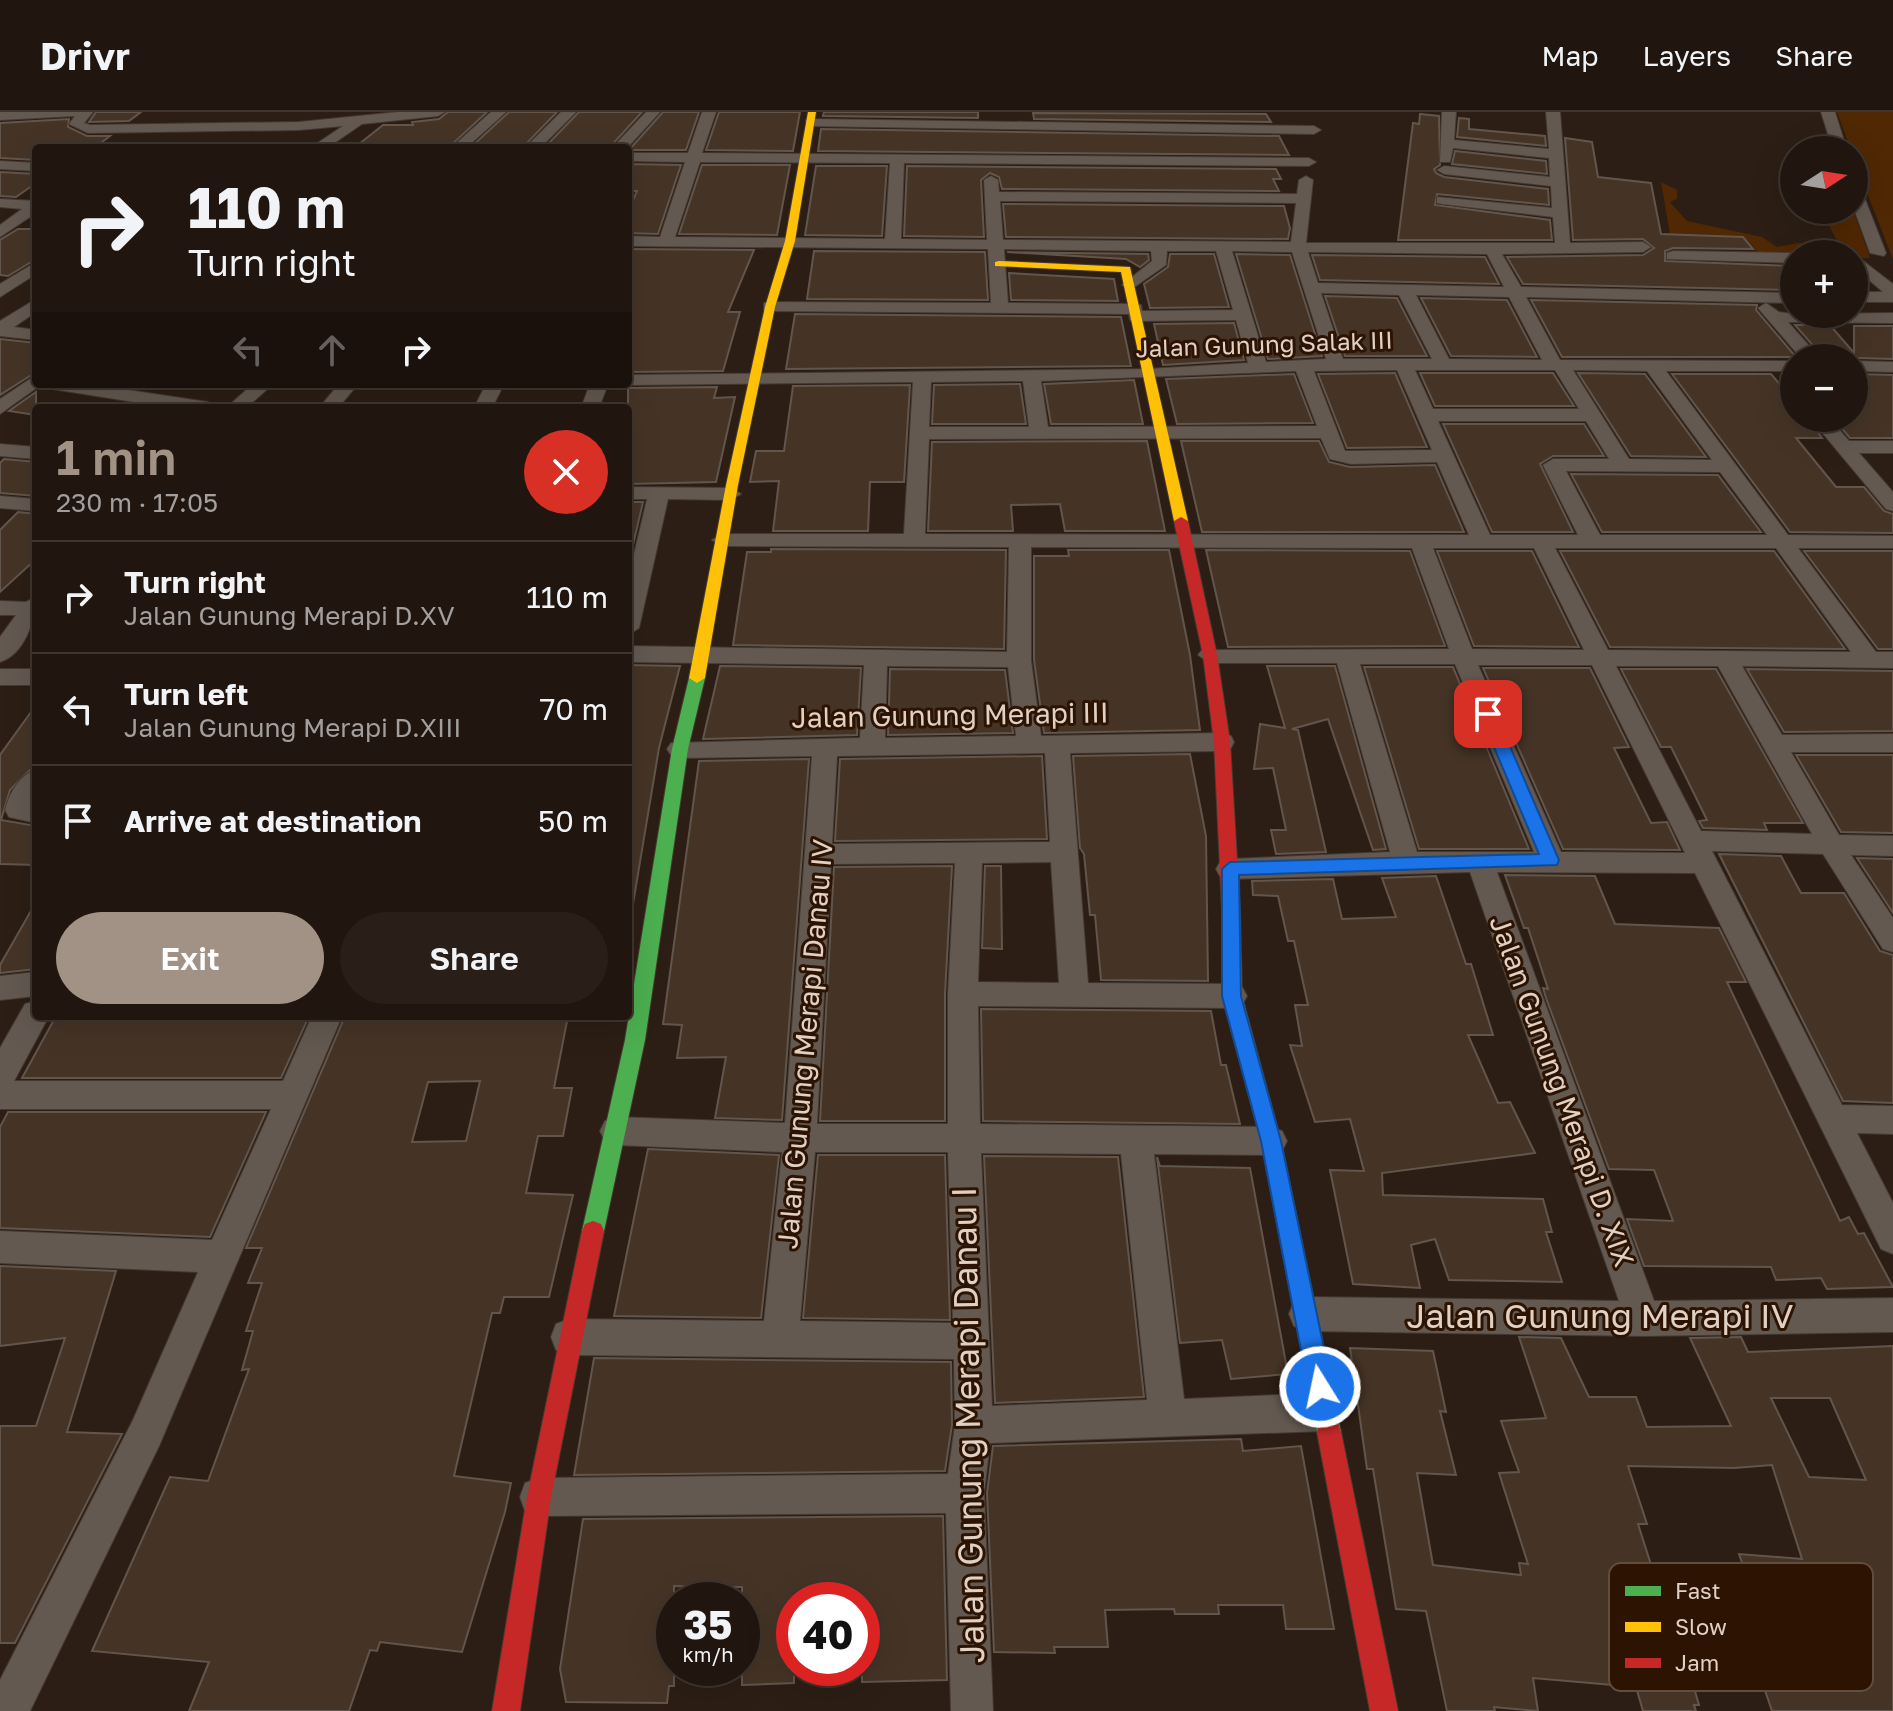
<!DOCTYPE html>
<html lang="en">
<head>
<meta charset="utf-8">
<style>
	:root { --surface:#21160f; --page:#291f18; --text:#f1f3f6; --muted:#a29f9e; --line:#3e352f; --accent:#a29286 }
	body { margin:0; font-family:"Golos Text",sans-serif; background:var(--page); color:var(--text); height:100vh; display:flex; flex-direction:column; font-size:30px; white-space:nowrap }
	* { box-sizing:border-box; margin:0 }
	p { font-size:26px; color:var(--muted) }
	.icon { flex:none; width:44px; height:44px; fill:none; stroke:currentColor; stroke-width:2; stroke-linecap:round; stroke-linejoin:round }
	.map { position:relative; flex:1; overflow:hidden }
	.details { position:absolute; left:32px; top:292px; width:600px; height:616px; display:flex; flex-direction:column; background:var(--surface); border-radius:8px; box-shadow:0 8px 32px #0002,0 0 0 2px var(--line) }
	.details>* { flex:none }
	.banner { position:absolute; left:32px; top:32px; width:600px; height:244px; border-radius:8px; box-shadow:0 8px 32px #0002,0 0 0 2px var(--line); background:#21160f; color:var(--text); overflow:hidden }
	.needle { width:52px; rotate:78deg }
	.tools { position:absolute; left:1780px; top:24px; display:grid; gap:16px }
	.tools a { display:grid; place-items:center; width:88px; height:88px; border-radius:50%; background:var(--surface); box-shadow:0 8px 32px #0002,0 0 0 2px var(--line); font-size:40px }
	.speed { position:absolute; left:656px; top:1470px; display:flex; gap:16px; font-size:40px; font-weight:700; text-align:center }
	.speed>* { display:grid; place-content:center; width:104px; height:104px; border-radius:50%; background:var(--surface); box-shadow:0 8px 32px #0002,0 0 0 2px var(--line); line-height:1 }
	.speed small { font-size:20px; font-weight:400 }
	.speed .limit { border:12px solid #d22; background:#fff; color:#111 }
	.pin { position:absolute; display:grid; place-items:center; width:68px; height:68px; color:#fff; margin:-34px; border-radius:16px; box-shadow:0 4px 12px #0006 }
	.me { position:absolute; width:88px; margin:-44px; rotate:350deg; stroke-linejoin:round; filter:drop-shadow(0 0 6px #0008) }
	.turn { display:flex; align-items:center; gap:28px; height:168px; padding:0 24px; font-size:36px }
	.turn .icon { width:104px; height:104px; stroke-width:2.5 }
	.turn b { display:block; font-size:56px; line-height:68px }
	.lanes { display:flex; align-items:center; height:76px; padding:0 24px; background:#0003; justify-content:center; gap:40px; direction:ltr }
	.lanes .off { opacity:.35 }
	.round { display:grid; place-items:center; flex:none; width:84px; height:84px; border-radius:42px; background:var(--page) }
	.headline { display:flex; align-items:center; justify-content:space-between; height:136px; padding:0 24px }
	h1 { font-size:48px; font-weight:600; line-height:60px; color:var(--accent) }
	.cta { display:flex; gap:16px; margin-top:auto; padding:16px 24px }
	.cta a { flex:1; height:92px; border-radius:48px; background:var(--accent); color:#fff; font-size:32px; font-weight:600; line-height:92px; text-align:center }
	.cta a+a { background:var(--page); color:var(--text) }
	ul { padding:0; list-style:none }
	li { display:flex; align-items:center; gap:24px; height:112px; padding:0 24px; border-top:2px solid var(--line) }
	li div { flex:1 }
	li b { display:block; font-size:30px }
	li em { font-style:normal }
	header { display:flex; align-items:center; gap:48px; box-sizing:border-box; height:112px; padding:0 40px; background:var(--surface); border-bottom:2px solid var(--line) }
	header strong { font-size:38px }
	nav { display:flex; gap:44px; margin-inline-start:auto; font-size:28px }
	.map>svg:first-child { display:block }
	.green { fill:#502803 }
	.building { fill:#453426; stroke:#61554c; stroke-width:2; fill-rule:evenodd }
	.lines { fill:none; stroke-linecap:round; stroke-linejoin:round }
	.street-casing { stroke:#453a32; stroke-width:2 }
	.fast-casing { stroke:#453a32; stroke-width:2 }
	.slow-casing { stroke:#453a32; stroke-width:2 }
	.jam-casing { stroke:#453a32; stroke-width:2 }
	.street { fill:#635951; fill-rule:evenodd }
	.fast { fill:#4caf50; fill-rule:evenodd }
	.slow { fill:#ffc107; fill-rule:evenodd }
	.jam { fill:#c62828; fill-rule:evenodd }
	.route { fill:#1a73e8; stroke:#114b97; stroke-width:2 }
	.labels { text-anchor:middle; stroke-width:6; stroke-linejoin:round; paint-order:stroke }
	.far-street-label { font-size:24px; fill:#e1d0c4; stroke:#2c1302 }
	.street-label { font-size:28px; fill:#e1d0c4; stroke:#2c1302 }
	.near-street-label { font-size:34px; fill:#e1d0c4; stroke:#2c1302 }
	.key { fill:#2c1302; stroke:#624c3c; stroke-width:2 }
	.key-label { font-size:22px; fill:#e1d0c4 }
</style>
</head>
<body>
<header>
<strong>Drivr</strong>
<nav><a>Map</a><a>Layers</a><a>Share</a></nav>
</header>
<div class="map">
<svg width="1893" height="1599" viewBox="0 0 1893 1599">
	<rect width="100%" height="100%" fill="#2c1e14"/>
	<path class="green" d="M1837 0H1893V147L1854 48V38H1851Z
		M1661 70 1677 78V87L1670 90 1687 109 1762 125 1777 135 1799 131 1840 135 1821 98H1853L1870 146H1854V142L1761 144 1747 128H1722L1717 123 1670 122Z"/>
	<path class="building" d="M96 0H141L129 9 89 10Z
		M448 0H487L448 36H354L383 13H413L412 10 439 7Z
		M509 0H557L522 36H470Z
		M579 0H642L609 36H544Z
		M663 0H699L686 38H629Z
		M719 0H800L793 39 706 38Z
		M824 0H978V6L823 4Z
		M1033 1 1266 2 1271 10 1034 7Z
		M1420 2 1439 4 1440 53 1434 57 1436 61 1444 65 1548 77 1549 93 1437 82 1435 93 1550 108 1552 128H1398L1413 11 1419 12Z
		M1459 6 1469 7V17L1545 24 1546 34 1457 25Z
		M69 7 68 15 87 24H110L94 36H36V48L0 46V11Z
		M821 17 1279 24 1289 43 818 39Z
		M1565 26 1592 30 1598 65 1651 71 1661 122 1743 125 1753 137 1673 136 1665 139V149L1794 154V178L1523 172 1507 145 1643 143 1654 136 1643 127 1573 128Z
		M1455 39 1546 49 1547 62 1452 52Z
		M628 52 681 53 658 122 628 121V101L637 79H628Z
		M702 53H790L777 123 679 122Z
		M816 54H887L882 124 805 123Z
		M907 54 1276 57 1281 67H1273L1279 79 1002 77 999 65 990 61 981 68 984 125 904 124Z
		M0 60 36 62V71L16 85 0 84Z
		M1003 92 1284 94 1290 116 1288 127 1006 125Z
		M18 117H36V147L8 164 0 163V128Z
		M628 137 754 138 728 200H740L723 259 628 260Z
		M814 139 985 140 988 188 807 187Z
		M1007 140 1148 142 1149 148 1140 155 1126 147Z
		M1170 142H1214L1229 195 1150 196 1144 172 1168 155Z
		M1236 142 1290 143 1322 244 1268 247Z
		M1312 143 1485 145 1499 172 1320 168Z
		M1009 161 1114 167 1118 189 1011 188Z
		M1325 184 1397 186 1427 244H1345Z
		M1421 186 1507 188 1537 245 1451 244Z
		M1531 188 1757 193 1756 198 1796 245H1562Z
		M795 202 1121 205 1131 254 786 257Z
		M1234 211 1244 248 1163 253 1154 212Z
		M1795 213H1830L1854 241V214H1893V247L1823 245Z
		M0 227 36 231V260L0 283Z
		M1395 261 1427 335 1347 336 1318 262Z
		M1420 261H1553L1574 294H1435Z
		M1578 261 1645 262 1706 345 1631 344Z
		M1294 262 1313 311 1177 312 1166 267Z
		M1672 262H1771L1794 289V306H1807L1822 326H1796L1836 375H1864L1884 399 1893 402V421L1790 420Z
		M1854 262 1893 263V326H1850L1833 306H1854Z
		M1134 268 1143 312H1051L1044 272Z
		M1020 272 1026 312H932L934 273Z
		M910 273 904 370H870L868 419H773L779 369 750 370 756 339H784L793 274Z
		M717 275 714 286 735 285 716 370 628 372V276Z
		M36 280V303L9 299Z
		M1443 312H1584L1604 344H1553L1540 352 1573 420H1492Z
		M1147 329 1165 419H1065L1060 392 1011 393 1013 419H928L932 330Z
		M1181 329H1319L1329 350 1350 355 1435 353 1464 420H1202Z
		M4 347 36 350V384L0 381V351Z
		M1571 362 1718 363 1761 420H1602Z
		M628 390H643L629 450 628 449Z
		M18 400 36 402V447L0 480V418Z
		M771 437 1006 438 1004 537 733 533 747 440H771Z
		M1068 438H1169L1190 543 1200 618 1044 621 1034 548V444H1069Z
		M1206 438 1410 439 1445 534 1228 535Z
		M1437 439H1532L1579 535 1474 534Z
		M1560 439H1774L1845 537 1610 535Z
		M1804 439H1893V537H1878Z
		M628 553 680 554 659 636 628 822Z
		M720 554 861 556 857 623 703 627Z
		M1267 554H1335L1386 737 1373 738 1328 607 1292 617 1298 618 1326 740 1276 742 1271 718H1286L1273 656 1254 657 1260 612 1285 616Z
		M1364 555H1453L1529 737H1419Z
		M1483 556H1590L1629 635 1614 636 1651 711 1667 710 1680 738 1563 737Z
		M890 557 1005 558 1013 621 888 623Z
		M1621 557H1716L1803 711H1764L1767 718 1703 716 1699 709 1707 708 1671 635H1661Z
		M1747 557 1893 559V619L1784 620Z
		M36 593V652L10 678 1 708 36 714V753L0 752V643Z
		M1190 642 1206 724 1208 869 1101 868 1095 803H1090L1084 742 1080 736 1073 644Z
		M1796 643H1893V721L1841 720Z
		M1042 644 1047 727 835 729 840 647Z
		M809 647 782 1008 715 1006 726 945 677 946 682 913 663 912 699 649Z
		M1719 742 1781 744 1801 781H1844L1880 839 1893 843V991L1843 989Z
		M1857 746 1893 747V801Z
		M952 754 945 882V1009H820L834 755Z
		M985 754H1001L1002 837 982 836Z
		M1505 763 1595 764 1615 812 1719 816 1746 870H1727L1840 1109 1849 1105 1858 1122 1864 1121 1893 1175 1827 1177 1821 1166 1776 1168 1771 1155 1644 1154 1627 1107 1673 1109 1654 1058 1609 1057 1546 886 1543 876 1548 877 1528 816H1524Z
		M1436 764 1466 852H1471L1493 923H1468L1498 991 1510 990 1535 1041 1382 1061 1383 1083 1543 1087 1552 1120H1546L1562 1170 1449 1168 1435 1127 1411 1133 1420 1176 1353 1172 1330 1058 1364 1059 1350 1007 1315 1010 1290 933 1302 934 1295 893H1308L1294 829H1288L1278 784 1253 783 1252 769 1333 767 1342 807 1396 805 1382 766Z
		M36 790V857L0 861V853Z
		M981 897 1211 899 1221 953H1226L1240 1012 983 1009Z
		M56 904H309L281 966H22Z
		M345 904H568L554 976H572L563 1024H538L526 1081 573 1083 549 1185H504L500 1201H492L454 1364 511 1371 505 1400 462 1540 380 1530 377 1539 370 1538 349 1599H189L209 1550 92 1539 170 1365 208 1369 249 1257 242 1258 253 1219H246L262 1171H248L262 1136H246ZM480 969 466 1029 412 1030 428 970Z
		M8 1000H266L210 1125 0 1116V1015Z
		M648 1037 779 1043 761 1206 614 1204Z
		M818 1043H945L950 1208 803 1206Z
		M984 1044 1118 1045 1144 1285 995 1291Z
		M1157 1045 1160 1054 1250 1056 1288 1262 1231 1267 1222 1228 1180 1231Z
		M0 1154 116 1159 67 1320 122 1322 15 1531H0V1314H36L65 1226 0 1234Z
		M1519 1225 1561 1226 1589 1285H1636L1647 1315 1731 1314 1690 1226 1741 1225 1748 1240 1893 1234V1599H1772L1756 1552 1688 1555 1699 1593H1694L1696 1599H1643L1636 1575 1533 1566 1538 1599 1494 1595 1495 1599H1447L1426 1499 1396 1497 1373 1357H1367L1350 1236 1433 1239 1446 1300 1440 1299 1456 1363 1417 1361 1433 1453 1521 1463 1519 1451 1528 1452 1499 1361 1519 1360 1501 1309 1546 1306ZM1771 1286H1830L1866 1368 1809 1365ZM1772 1353 1802 1447 1739 1442 1745 1459 1654 1462 1638 1412H1647L1628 1354 1734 1356Z
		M594 1246 951 1250 952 1313 945 1359 574 1363Z
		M1241 1327 1243 1339 1301 1334 1334 1517H1286L1283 1493H1218L1219 1502H1175L1174 1497 1105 1498 1108 1535H1054L1055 1541 994 1540 987 1381 993 1334Z
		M943 1404 947 1568 862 1570V1488H794V1571L742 1573V1475L674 1474V1574H669L667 1591 566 1590 560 1557 583 1407Z"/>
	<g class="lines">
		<defs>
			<path id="street" d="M0 0H93L84 11 90 13 299 10 398 0H445L438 4 362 12 327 36H310L343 14 299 18 88 21 69 12 75 4 0 8Z
				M491 0H506L466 36H451Z
				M561 0H576L540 36H525Z
				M646 0H660L627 36H612Z
				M702 0H716L702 41 1309 46 1316 50 1309 54 904 51 901 127 987 128 984 68 991 64 998 68 999 80 1297 82 1299 68 1306 64 1313 68 1306 131H1555L1553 105 1442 92 1437 91V85L1552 96 1551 74 1444 62 1437 58 1444 54 1550 65 1549 46 1453 36 1450 50H1440L1442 0H1456L1454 28 1549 37 1546 0H1560L1570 131 1643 130 1651 135 1643 140 1502 142 1521 175 1794 181V191L1526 185 1560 248 1794 249V259H1666L1788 423 1893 424V436H1798L1876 540H1893V556L1742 554 1782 623 1893 622V640H1791L1839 723 1893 724V744L1851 743 1893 806V840L1883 837 1823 742 1712 739 1842 993 1893 994V1022L1857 1021 1893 1091V1142L1881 1137 1695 761 1497 760 1654 1189 1893 1186V1220L1643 1224 1307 1219 1294 1214 1289 1202 1294 1190 1307 1185 1619 1189 1470 760 1230 767 1220 764 1216 757 1220 750 1230 747 1390 740 1337 551H1210L1198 543 1202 538 1449 537 1412 436 1031 435V548L1041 624 1222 621 1231 624 1234 630 1231 636 1222 639 1070 641 1088 871 1232 872 1242 875 1247 884 1242 893 1232 896 978 894 980 1012 1271 1015 1282 1019 1287 1029 1282 1039 1271 1043 1154 1042 1184 1287 1324 1281 1337 1287 1343 1300 1337 1313 1324 1319 990 1331 984 1381 993 1599H951L946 1401 539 1404 525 1399 520 1385 525 1371 539 1366 948 1362 955 1313 954 1247 569 1243 556 1238 551 1225 556 1212 569 1207 764 1209 782 1040 616 1033 605 1029 600 1019 605 1009 616 1005 785 1011 812 644 680 646 671 643 667 637 671 631 860 626 864 553 628 550V534L1007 540 1009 435 723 434 712 428 723 422H904L913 270 628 273 622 272H628V263L1147 257 1248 251 1236 208 1136 209 1130 208 1129 202 764 199V191L770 190 991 191 988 137 628 134V124L660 125 685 50 628 49V41H688ZM700 50 890 51 885 127 675 125ZM1000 89 1296 91 1291 130 1003 128ZM1004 137 1151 139 1152 149 1122 173 1130 178 1166 153 1167 139H1216L1233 198 1142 199 1141 193 1135 192 1008 191ZM1232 139 1292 140 1326 247 1266 250ZM1308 140 1487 142 1504 175 1318 171ZM1321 181 1399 183 1432 247H1343ZM1416 183 1509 185 1542 248 1449 247ZM1397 258 1432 338 1345 339 1314 259ZM1415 258H1555L1579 297H1433ZM1573 258 1647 259 1712 348 1629 347ZM1296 259 1317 314 1048 315 1041 269ZM1023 269 1029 315H929L931 270ZM1438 309H1586L1609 347H1553L1543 353 1578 423H1490ZM1321 326 1330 347 1351 352 1437 350 1469 423 925 422 929 327ZM1566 359 1720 360 1767 423H1600ZM1433 436H1534L1584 538 1472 537ZM1555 436H1776L1851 540 1608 538ZM1360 552H1455L1534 740H1417ZM1478 553H1592L1685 741 1561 740ZM887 554 1008 555 1016 624 885 626ZM1616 554H1718L1812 722 1701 719ZM1045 641 1050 730 832 732 837 644ZM1051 750 1059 871 978 870 982 751ZM955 751 948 882V1012H817L831 752ZM815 1040H948L953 1211 800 1209ZM981 1041 1121 1042 1147 1288 992 1294Z
				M1821 0H1835L1847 38H1833Z
				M811 7 1314 14 1321 18 1314 22 806 14V8Z
				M0 49 36 51V59L0 57Z
				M1854 73 1861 77 1886 141 1884 144 1870 141 1854 97Z
				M0 87 36 89V101L0 125V113L22 97 0 95Z
				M1673 139 1794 141 1797 142H1794V151L1667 147V141Z
				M1854 142 1893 172V190H1854V180H1883L1854 155Z
				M36 150V162L0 185V172Z
				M36 187V200L14 215 36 218V228L0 224V209Z
				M1766 191 1779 200 1794 202 1893 201V211L1788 210 1820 246H1801L1758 196Z
				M1854 249 1893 250V260L1854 259Z
				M36 263V272H42L0 302V287Z
				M43 272H88L208 290 217 296H172L52 277Z
				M253 272H273L246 296H226Z
				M339 272H358L338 296H319Z
				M486 272H504L492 296H474Z
				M590 272H608L599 296H581Z
				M1810 306H1829L1849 329H1893V341H1859L1893 380V399L1886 397Z
				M0 332 36 335V347L0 344Z
				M628 375 731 376 741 382 731 388 668 387 639 516 628 523V468L647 387H628Z
				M0 384 36 387V399L0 396Z
				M36 485C36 507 24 543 0 550V525L16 503H0V489L26 490Z
				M0 557H36V573H0Z
				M36 658V686L33 691H36V711L9 705 5 698C9 682 20 662 36 658Z
				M36 860V884L0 888V864Z
				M36 889V904H49L14 969H283L312 904H342L159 1334 30 1599H0V1568L133 1308 198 1160 0 1151V1119L212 1128 271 997H0V936L25 892Z"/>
			<path id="fast" d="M697 561 705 566 688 637 645 928 604 1119 601 1126 593 1129 585 1126 582 1119 625 928 672 637 689 566Z
				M1231 791 1237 793 1240 798 1242 884 1281 1029 1341 1320 1338 1329 1329 1332 1320 1329 1317 1320 1261 1029 1222 884V798L1225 793Z"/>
			<path id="slow" d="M808 0H816L795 129 775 195 738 373 705 566 697 571 689 566 726 373 765 195 785 129Z
				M999 149 1130 155 1188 409 1186 412 1181 413 1174 409 1121 160 995 154V150Z"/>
			<path id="jam" d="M1181 405 1188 409 1217 543 1230 630 1240 798 1237 803H1225L1222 798 1214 630 1203 543 1174 409Z
				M593 1109 601 1112 604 1119 551 1385 520 1599H492L527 1385 582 1119 585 1112Z
				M1329 1308 1338 1311 1341 1320 1398 1599H1370L1317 1320 1320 1311Z"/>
		</defs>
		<use href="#street" class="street-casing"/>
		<use href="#fast" class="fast-casing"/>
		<use href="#slow" class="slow-casing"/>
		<use href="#jam" class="jam-casing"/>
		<use href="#street" class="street"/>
		<use href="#fast" class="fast"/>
		<use href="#slow" class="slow"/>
		<use href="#jam" class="jam"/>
	</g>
	<path class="route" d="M1488 597 1496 602 1559 748 1557 753 1239 763 1241 884 1281 1029 1332 1275 1328 1284 1320 1287 1311 1284 1308 1275 1261 1029 1222 884V757L1230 750 1539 742 1480 602Z"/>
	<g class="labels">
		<g class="far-street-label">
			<text transform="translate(1264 233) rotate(-2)" y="8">Jalan Gunung Salak III</text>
		</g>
		<g class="street-label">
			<text transform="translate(950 603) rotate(-1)" y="10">Jalan Gunung Merapi III</text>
			<text transform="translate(805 932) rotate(-85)" y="10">Jalan Gunung Merapi Danau IV</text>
			<text transform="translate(1562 979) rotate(70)" y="10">Jalan Gunung Merapi D. XIX</text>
		</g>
		<g class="near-street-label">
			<text x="1600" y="1216">Jalan Gunung Merapi IV</text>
			<text transform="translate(968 1313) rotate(-91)" y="12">Jalan Gunung Merapi Danau I</text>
		</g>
	</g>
	<rect x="1609" y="1451" width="264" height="128" rx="12" class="key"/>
	<rect x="1625" y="1474" width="36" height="10" fill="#4caf50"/>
	<rect x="1625" y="1510" width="36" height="10" fill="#ffc107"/>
	<rect x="1625" y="1546" width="36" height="10" fill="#c62828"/>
	<g class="key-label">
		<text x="1675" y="1487">Fast</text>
		<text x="1675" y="1523">Slow</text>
		<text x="1675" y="1559">Jam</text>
	</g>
</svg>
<div class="tools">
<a><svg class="needle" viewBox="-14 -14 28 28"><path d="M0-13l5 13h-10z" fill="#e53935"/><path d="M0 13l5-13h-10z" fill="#a29f9e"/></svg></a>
<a>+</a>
<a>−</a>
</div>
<div class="speed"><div>35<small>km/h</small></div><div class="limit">40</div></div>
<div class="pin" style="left:1488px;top:602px;background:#d93025"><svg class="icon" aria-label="arrive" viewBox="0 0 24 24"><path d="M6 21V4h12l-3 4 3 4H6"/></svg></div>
<svg class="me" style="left:1320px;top:1275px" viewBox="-20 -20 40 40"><circle r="17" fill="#1a73e8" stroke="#fff" stroke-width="3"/><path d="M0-11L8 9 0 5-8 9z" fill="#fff"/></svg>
<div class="banner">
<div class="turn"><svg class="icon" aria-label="right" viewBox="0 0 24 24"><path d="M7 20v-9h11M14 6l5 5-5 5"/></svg><div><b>110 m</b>Turn right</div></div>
<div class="lanes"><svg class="icon off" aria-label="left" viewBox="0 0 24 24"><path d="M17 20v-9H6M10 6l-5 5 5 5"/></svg><svg class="icon off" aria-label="ahead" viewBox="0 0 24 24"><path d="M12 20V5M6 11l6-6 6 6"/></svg><svg class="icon" aria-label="right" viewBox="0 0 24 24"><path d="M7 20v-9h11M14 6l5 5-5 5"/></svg></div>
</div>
<section class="details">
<div class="headline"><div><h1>1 min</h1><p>230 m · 17:05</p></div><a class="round" style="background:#d93025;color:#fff"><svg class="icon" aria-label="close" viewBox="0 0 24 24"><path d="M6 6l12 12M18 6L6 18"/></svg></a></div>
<ul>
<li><svg class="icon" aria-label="right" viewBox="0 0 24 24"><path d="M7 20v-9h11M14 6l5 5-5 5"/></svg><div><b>Turn right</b><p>Jalan Gunung Merapi D.XV</p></div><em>110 m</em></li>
<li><svg class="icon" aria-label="left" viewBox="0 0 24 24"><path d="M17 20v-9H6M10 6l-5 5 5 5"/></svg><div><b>Turn left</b><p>Jalan Gunung Merapi D.XIII</p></div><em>70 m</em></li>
<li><svg class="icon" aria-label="arrive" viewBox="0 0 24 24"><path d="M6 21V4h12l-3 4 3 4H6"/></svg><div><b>Arrive at destination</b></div><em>50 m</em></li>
</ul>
<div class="cta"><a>Exit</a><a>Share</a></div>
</section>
</div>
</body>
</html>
